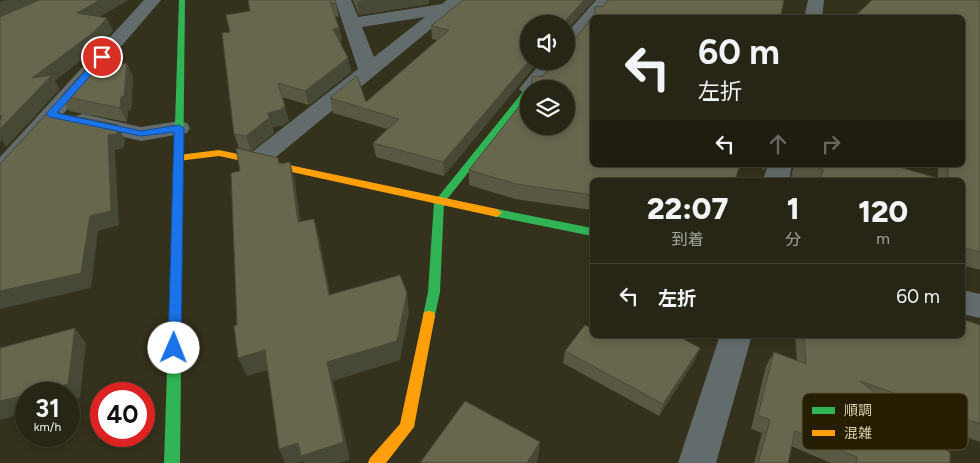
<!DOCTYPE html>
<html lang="ja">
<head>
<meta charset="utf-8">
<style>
	:root { --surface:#272515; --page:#333122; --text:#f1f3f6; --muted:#a4a5a0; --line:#434234 }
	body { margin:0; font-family:Figtree,"Noto Sans JP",sans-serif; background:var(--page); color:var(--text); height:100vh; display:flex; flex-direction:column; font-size:19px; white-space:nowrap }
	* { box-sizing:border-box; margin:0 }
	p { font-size:16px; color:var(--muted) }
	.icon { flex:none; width:28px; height:28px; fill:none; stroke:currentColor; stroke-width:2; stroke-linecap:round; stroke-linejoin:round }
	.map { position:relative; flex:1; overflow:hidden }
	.details { position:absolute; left:590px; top:178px; width:375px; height:160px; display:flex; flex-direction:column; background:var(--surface); border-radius:8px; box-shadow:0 2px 8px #0003,0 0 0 1px var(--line) }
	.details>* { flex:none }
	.banner { position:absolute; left:590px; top:15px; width:375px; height:152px; border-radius:8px; box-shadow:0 2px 8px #0003,0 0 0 1px var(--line); background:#272515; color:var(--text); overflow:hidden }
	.tools { position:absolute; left:520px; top:15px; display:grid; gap:10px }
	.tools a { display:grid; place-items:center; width:55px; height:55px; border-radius:50%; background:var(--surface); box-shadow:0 2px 8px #0003,0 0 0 1px var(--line); font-size:25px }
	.speed { position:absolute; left:15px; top:382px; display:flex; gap:10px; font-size:25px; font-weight:700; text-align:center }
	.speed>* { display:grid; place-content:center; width:65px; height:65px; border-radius:50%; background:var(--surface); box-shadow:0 2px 8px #0003,0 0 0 1px var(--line); line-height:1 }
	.speed small { font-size:12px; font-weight:400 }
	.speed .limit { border:8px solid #d22; background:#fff; color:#111 }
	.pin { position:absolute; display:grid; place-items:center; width:42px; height:42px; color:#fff; margin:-21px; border:2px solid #fff; border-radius:50%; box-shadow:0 1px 5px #0007 }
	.me { position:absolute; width:55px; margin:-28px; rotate:1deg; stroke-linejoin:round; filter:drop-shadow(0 0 4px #0008) }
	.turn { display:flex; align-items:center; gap:18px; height:105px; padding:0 25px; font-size:22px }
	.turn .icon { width:65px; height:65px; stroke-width:2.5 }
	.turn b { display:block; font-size:35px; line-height:42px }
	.lanes { display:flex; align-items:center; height:48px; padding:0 25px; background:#0003; justify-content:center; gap:25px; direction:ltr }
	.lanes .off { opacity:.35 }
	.eta { display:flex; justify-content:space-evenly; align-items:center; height:85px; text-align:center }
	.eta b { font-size:30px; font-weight:800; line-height:35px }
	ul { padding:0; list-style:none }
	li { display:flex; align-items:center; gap:15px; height:65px; padding:0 25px; border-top:1px solid var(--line) }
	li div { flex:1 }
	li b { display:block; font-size:19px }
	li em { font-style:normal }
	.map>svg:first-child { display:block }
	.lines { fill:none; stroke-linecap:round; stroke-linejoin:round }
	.street { fill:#636c6c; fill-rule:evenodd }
	.fast { fill:#30b455; fill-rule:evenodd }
	.slow { fill:#ff9f0a; fill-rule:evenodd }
	.wall { fill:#595943 }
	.shaded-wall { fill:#484837 }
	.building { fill:#67674e; stroke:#484837 }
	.route { fill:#1a73e8; stroke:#114b97 }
	.key { fill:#251e02; stroke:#5b5437; stroke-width:1 }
	.key-label { font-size:14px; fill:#dad2b1 }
</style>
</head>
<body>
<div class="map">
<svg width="980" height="463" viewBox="0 0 980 463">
	<rect width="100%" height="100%" fill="#34311c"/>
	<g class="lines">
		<path class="street" d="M144 0H161L9 177 0 180V157Z
			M335 0H351L358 17 442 4 447 0H466L265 166 256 168 247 166 244 161 247 156 358 69ZM425 17 374 57 362 27Z
			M596 0H613L600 18H592V26L573 50 566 52V34Z
			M808 0H824L822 18H804Z
			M542 61H563L541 89H529V95L523 93 519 89Z
			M83 114 141 127 179 121 187 123 190 128 187 133 141 141 75 126 72 121 75 116Z
			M768 165H792L789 180H763Z
			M962 290 980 294V318L962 314Z
			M720 335H752L716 463H678Z"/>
		<path class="fast" d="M179 0H185L180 463H164Z
			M529 87 532 89H529V96L444 203 440 292 434 320 429 321 424 320 423 316 428 292 434 202 526 88Z
			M497 209 592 228V236L493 216 492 213Z"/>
		<path class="slow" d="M219 150 497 209 502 213 497 217 219 156 178 161 173 158 178 155Z
			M429 311 434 312 435 316 414 427 386 463H368L370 458 400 424 423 316 424 312Z"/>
	</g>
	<path class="wall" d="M335 0 339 17 335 16 339 28 342 41H340L348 58 351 72 309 105 282 97 289 121 284 125 272 127 274 133 251 151 239 148 234 134 230 32 250 11Z
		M353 0H429V4L359 15Z
		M463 0H594L566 31 529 24 444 176 376 157 373 143 387 129 333 113 330 98 366 102 437 40 432 39 431 26Z
		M980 0V270L962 265V180H801L791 177 794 165H892L938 178V165H962Z
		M595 7 592 210 515 199 469 185V170L543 76 595 14Z
		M133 77 131 111H128L127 122 69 111 62 96Z
		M763 165H767L764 170 762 169Z
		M980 325V442L900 413 950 463H831L791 446 788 463H754L762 433 751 429 766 366 774 352 797 361 795 335H962Z
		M608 337 695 360 659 416 563 363 565 351Z"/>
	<path class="shaded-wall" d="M5 0H38L0 19V2Z
		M100 0H129L83 26 77 13Z
		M368 0H429V4L359 15 357 2Z
		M584 0H594L566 31V20Z
		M107 18 113 31 100 45 55 81 60 89 6 147 2 140 0 142V117L32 78Z
		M339 28 342 41 336 42 333 29Z
		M348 58 351 72 309 105 305 91Z
		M529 61H539L444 176 443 162Z
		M127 63 133 77 131 111H128L127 122 120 108Z
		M285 106 289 121 284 125 272 127 274 133 251 151 246 136 268 113Z
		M118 125 125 140 124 148 115 150 119 225 98 231 91 288 0 309V291L90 216 108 135Z
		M290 162 295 181 303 242 298 222Z
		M314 219 319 238 334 314 329 295Z
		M407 293 409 312 400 360 333 381 350 460 339 463H304L303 461 298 463H285L279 449 327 362Z
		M75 328 86 343 80 398 69 401V394H29Z
		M700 348 695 360 659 416 663 404Z
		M265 350 273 369 247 376 238 358Z
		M26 395V413L0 420V401Z
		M540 442 538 460 536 463H527Z"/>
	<path class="building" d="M39 0H100L77 13 107 18 94 32 32 78 52 75 0 129V122L2 115 0 117V17Z
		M248 0H335L336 4 330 2 339 28 333 29 348 58 305 91 278 83 285 106 280 110 268 113 269 118 246 136 234 134 222 33 230 32 226 15 250 11Z
		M356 0H368L357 2Z
		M463 0H584L566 20V24H529V61L443 162 373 143 399 119 330 98 357 76 366 102 449 30 431 26Z
		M608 0H784L780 18H592V165H740L735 180H592V195L516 184 469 170 529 94V126H566V89H531L532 77 543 76 556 61H566V40L576 38 595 13V7L603 6Z
		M872 0H980V252L962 247V180H948V165H962V18H853Z
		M127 63 124 96 121 97 120 108 62 96 85 70Z
		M49 111 118 125 117 134 108 135 111 211 90 216 81 273 0 291V164Z
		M236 148 278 158 279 164 290 162 298 222 314 219 329 295 400 275 407 293 397 341 327 362 344 442 301 456 298 443 279 449 265 350 238 358 234 326 237 325 231 173 240 171Z
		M808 165H892L944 180H820L823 169Z
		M962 319 980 325V424L860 381 950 453V463H857V457L795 431 788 463H758L770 420 758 415 774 352 806 364 804 335H962Z
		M585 325 592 329V335H604L608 337 610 335H676L700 348 663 404 565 351Z
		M75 328 68 384 29 394H26V395L0 401V348Z
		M465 401 540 442 527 463H420Z"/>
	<path class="route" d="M102 55 106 57 105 59 57 113 141 131 179 125 184 128 181 348 179 352 174 354 170 352 168 348 174 132 141 136 50 117 46 114 99 56Z"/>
	<rect x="802" y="393" width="166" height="57" rx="8" class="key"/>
	<rect x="812" y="407" width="23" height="7" fill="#30b455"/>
	<rect x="812" y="430" width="23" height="6" fill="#ff9f0a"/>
	<g class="key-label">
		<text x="844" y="415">順調</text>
		<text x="844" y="438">混雑</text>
	</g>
</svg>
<div class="tools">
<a><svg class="icon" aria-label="sound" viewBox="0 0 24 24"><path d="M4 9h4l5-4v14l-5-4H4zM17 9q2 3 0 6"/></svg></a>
<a><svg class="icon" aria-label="layers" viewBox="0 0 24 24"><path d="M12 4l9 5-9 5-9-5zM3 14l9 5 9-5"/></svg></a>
</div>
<div class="speed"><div>31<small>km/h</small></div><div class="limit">40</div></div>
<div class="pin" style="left:102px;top:57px;background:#d93025"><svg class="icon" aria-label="arrive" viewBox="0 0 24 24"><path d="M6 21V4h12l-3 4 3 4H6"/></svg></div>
<svg class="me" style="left:174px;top:348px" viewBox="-20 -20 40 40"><circle r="19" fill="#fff"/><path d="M0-13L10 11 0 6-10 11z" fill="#1a73e8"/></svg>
<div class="banner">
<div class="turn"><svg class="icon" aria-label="left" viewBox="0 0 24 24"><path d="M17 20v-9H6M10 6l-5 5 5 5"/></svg><div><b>60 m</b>左折</div></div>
<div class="lanes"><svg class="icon" aria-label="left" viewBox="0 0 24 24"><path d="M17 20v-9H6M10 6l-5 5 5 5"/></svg><svg class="icon off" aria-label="ahead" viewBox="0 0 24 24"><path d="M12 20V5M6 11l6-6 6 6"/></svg><svg class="icon off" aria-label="right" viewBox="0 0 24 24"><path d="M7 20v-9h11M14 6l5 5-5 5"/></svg></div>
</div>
<section class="details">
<div class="eta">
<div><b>22:07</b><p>到着</p></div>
<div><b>1</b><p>分</p></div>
<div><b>120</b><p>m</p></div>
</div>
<ul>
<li><svg class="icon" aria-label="left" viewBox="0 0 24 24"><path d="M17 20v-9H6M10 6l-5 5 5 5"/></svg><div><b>左折</b></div><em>60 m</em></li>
</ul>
</section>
</div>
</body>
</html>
